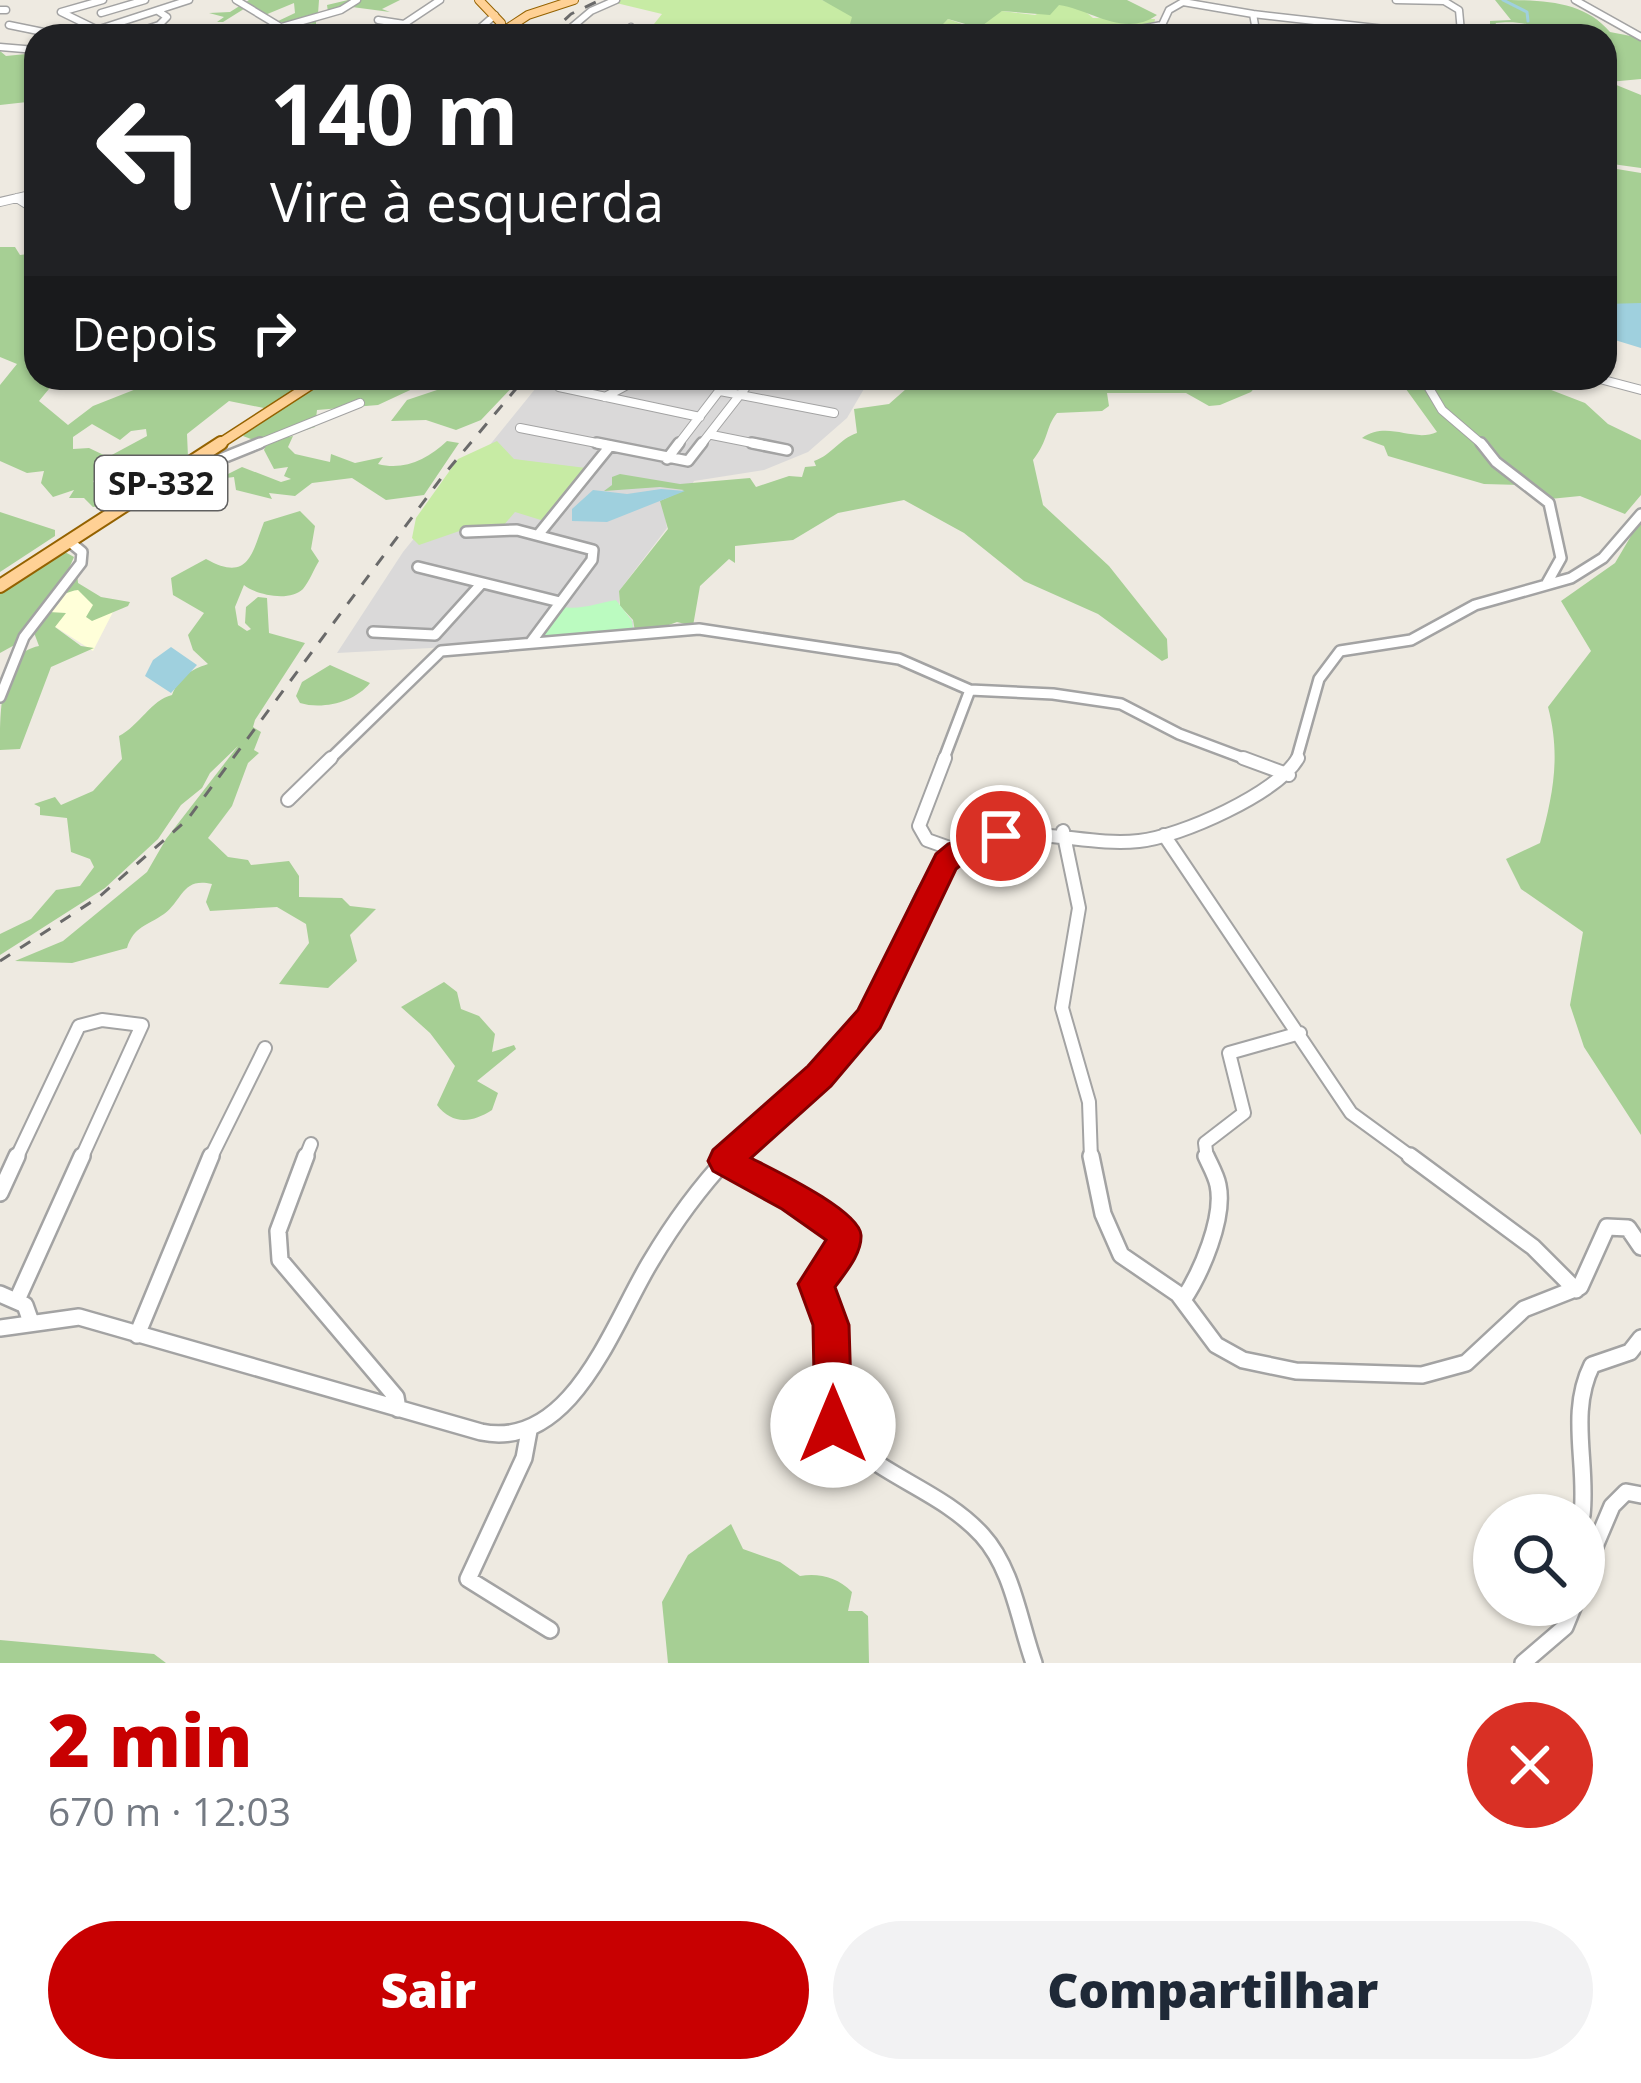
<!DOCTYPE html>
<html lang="pt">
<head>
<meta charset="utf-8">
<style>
	:root { --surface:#fff; --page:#f2f2f3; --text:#1f2937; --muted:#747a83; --accent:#c80001 }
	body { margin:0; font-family:"Open Sans",sans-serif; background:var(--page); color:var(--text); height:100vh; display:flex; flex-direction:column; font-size:45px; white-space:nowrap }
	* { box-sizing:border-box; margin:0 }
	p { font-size:39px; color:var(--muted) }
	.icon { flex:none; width:66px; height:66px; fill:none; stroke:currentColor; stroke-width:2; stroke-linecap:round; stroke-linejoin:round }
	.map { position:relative; height:1663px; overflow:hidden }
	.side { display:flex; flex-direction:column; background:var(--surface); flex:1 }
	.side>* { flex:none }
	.guide { position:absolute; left:24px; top:24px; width:1593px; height:366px; border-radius:36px; box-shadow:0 3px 9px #0004; background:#202124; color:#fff; overflow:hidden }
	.fabs { position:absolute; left:1473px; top:1494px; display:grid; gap:24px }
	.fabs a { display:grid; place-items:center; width:132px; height:132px; border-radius:50%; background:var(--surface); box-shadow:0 3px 9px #0004; font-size:60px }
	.pin { position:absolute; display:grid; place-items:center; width:102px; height:102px; color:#fff; margin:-51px; border:6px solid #fff; border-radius:50%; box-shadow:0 3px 12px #0007 }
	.me { position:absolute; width:132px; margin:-66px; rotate:0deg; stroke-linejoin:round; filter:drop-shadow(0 0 9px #0008) }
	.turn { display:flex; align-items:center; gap:42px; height:252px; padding:0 48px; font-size:54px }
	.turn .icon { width:156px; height:156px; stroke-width:2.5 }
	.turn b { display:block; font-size:84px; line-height:102px }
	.then { display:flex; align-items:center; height:114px; padding:0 48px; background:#0003; gap:24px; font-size:45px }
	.round { display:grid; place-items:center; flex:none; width:126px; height:126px; border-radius:63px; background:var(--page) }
	.overview { display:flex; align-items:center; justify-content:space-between; height:204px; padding:0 48px }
	h1 { font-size:72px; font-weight:800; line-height:90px; color:var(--accent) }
	.button { display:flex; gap:24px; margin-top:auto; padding:24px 48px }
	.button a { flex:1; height:138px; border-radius:72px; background:var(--accent); color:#fff; font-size:48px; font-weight:800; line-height:138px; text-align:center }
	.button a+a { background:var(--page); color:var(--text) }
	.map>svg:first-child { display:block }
	.residential { fill:#dad9d9 }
	.education { fill:#ffffd9 }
	.grass { fill:#c7eba4 }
	.forest { fill:#a6cf94; fill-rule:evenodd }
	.park { fill:#bbfbc0 }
	.water { fill:#9fd0de }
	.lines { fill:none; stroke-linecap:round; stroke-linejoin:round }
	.stream { stroke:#9fd0de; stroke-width:3 }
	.minor-far4-casing { stroke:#a3a3a3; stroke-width:9 }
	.minor-far3-casing { stroke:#a3a3a3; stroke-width:10 }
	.minor-far2-casing { stroke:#a3a3a3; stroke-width:14 }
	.minor-far1-casing { stroke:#a3a3a3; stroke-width:16 }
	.minor-casing { stroke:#a3a3a3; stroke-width:20 }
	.major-far2-casing { stroke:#946200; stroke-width:10 }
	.major-far1-casing { stroke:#946200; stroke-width:12 }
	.major-casing { stroke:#946200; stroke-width:16 }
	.minor-far4 { stroke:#fff; stroke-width:6 }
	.minor-far3 { stroke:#fff; stroke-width:8 }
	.minor-far2 { stroke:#fff; stroke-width:9 }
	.minor-far1 { stroke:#fff; stroke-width:12 }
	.minor { stroke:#fff; stroke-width:15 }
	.major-far2 { stroke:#ffd195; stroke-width:8 }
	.major-far1 { stroke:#ffd195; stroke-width:9 }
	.major { stroke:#ffd195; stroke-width:12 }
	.rail { stroke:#6a6a6a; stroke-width:3; stroke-dasharray:12 12; stroke-linecap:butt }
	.route { fill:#c80001; stroke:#820001; stroke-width:3 }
	.labels { text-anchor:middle; stroke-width:9; stroke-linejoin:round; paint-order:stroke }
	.shield { fill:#fff; stroke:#606060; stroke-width:3 }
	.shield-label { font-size:33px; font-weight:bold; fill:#1c1c1c }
</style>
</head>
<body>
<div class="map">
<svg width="1641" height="1663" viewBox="0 0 1641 1663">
	<rect width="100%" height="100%" fill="#eeeae1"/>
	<path class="residential" d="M1187 24 1214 30 1216 36H999L1007 25 1141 26 1166 35Z
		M544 378 868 382 847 418 808 452 764 470 694 481 688 491 663 503 667 528 619 591V606L633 621 635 637 337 653 403 552Z"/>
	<path class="education" d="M74 582 115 608 93 651 40 617Z"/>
	<path class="grass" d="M618 0H822L888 31 900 23 940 26 948 19 965 25 1002 11 1035 15 1058 4 1081 8 1093 18 1155 19 1154 25H1007L999 36H772L642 26 654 24 662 14 612 2Z
		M497 441 514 459 586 468 544 521 515 512 503 526H474L419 545 412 538 416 518 458 459Z"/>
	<path class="forest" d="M249 0H319L318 14 328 12 327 5 348 0H400L382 9 390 12 352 7 316 19V24L276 22 295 13 294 3 265 15 247 7 223 22H217L224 17 209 13 230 12Z
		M822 0H1127L1157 15C1124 38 1092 10 1059 5L1050 15 1002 11 979 28 948 19 941 26C916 25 865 34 850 24L852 17Z
		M1495 0C1542 0 1583 0 1610 32L1641 38V79L1609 82 1641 95V168L1605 163V36H1540L1543 32C1533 22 1510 21 1496 23L1490 36V21L1511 20Z
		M0 51 6 56 36 53V101L0 105Z
		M1605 167 1641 173V324L1605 303V263L1612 241 1605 238Z
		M0 247H15L20 255 36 253V378H58L39 401 68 425 93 406 164 378H436L378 405 317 410 315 427 281 438 293 436 288 447 295 454 330 462 331 454 355 463 383 457 378 464C404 471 428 459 447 441L459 443 424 495 386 500 352 478 312 483 295 496 269 493 272 499 236 490 234 477 218 479 242 467 281 482 291 479 284 476 288 467 274 469 264 450 266 445 243 436 269 409 229 401 187 434 188 457 150 486 134 482 137 476 117 469 93 481 107 505 93 507 84 498H69L74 490 53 497 41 483 44 471 27 473 0 461V385L17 364 0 357ZM92 424 120 440 131 431 146 429 147 436 108 457 89 448 73 449V437Z
		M473 378H521L481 420 456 430 426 420 391 421 407 400Z
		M904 378H1263L1251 392 1220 405 1209 406 1186 393H1107L1109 406 1102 411 1057 413C1045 428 1049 440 1033 460L1043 505 1109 566 1167 639 1168 658 1162 661 1098 614 1024 581 964 533 904 500 838 513 793 540 735 546V563L729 559 700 586 693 626 677 622 636 637 633 620 620 606 619 591 668 529 660 501 684 490 660 487 604 491 612 485V477L620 474 680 484 750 478 756 487 789 476 802 477 805 467 816 466 814 461C832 455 839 439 857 433L854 409 889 404 906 389Z
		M1398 378H1520L1585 403 1608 424 1641 440V495L1625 514 1580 496 1550 499 1521 485 1484 484 1388 456 1384 446 1362 438C1388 420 1413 443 1437 432Z
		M300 511 315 526 311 549 319 561C314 569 309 582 303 589 289 603 254 594 244 585L235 607 238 625 247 631 251 629 245 623 246 607 258 597 267 598 269 633 305 643 255 720 253 727 261 732 254 750 259 753 248 763 232 806 208 838 228 857 248 860 251 865 289 861 299 876V897L342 898 350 906 376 909 350 935 357 961 328 988 279 984 309 943 306 924 277 907 210 911 206 902 212 884C182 877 183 900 164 914 147 926 134 926 127 948L72 963 15 961 63 941 147 872 166 839 238 746 210 773 202 788 181 805 158 839 105 888 0 955V934L31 919 56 890 80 886 94 867 90 859 71 852 67 818 40 815V807L34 804 55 797 61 805 93 791 122 759 119 736C139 726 151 700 172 695 179 677 190 670 208 664L193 650 188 635 204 613 173 595 171 578 206 559C249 583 252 553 264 522Z
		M0 512 55 530V536L0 572Z
		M1641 519V1135L1584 1047 1570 1005 1583 932 1521 889 1506 859 1540 843C1553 795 1561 756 1548 707L1591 651 1561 601 1615 563Z
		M65 552 74 557 63 582 77 574 78 583 101 597 130 602 128 606 92 621 86 617 93 605 78 590C60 591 22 621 20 642L0 653V585Z
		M49 612 66 613 55 627 81 646 94 648 51 667 20 749 0 750C0 710 0 653 39 646L33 630Z
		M330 665 370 683C355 702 323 710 300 703L296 696 302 682Z
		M444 982 457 992 461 1009 479 1016 495 1034 492 1052 514 1045 516 1049 477 1081 498 1093 492 1110C472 1123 452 1125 437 1105L455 1066 430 1033 401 1007Z
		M731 1524 743 1549 780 1562 800 1576C819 1573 837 1577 852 1592L848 1611H862L868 1616 869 1663H668L662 1602 688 1555Z
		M0 1640 154 1654 166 1663H0Z"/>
	<path class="park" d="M616 600 632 621 634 636 536 642 562 607C582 610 598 603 616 600Z"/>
	<path class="water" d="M1641 303V348L1605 337V304Z
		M661 489 685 491 607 522 572 521V509L593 490 627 494Z
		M171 647 197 665 171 693 145 676 153 660Z"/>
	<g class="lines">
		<path class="stream" d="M1503 0 1527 12 1528 21"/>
		<defs>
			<path id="minor-far4" d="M236 0 279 26
				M1396 0 1444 1 1459 10 1461 32 1468 36
				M1575 0 1641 37
				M1183 2 1253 14 1257 36
				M0 10H6
				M101 13 145 0
				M1253 14 1447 36
				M378 20 404 24
				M9 25 63 36
				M98 30 61 12 103 0
				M78 36 189 0
				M124 36 159 25 167 17 158 11
				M250 36 341 10 357 0
				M386 36 440 0
				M471 36 495 15
				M591 36 572 27 591 11 616 0
				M623 36 631 27
				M1003 36H1083
				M1138 36 1140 29 1162 25 1169 10 1183 2
				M0 47 36 50
				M18 198 36 193"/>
			<path id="minor-far3" d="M17 198 36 210
				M0 202 30 195
				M1423 378 1442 410 1484 446
				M1596 378 1641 390
				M559 387 700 417
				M720 391 834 413
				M605 397 640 378
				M520 428 612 446
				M712 435 767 446
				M253 446 360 403
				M677 446 729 378
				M700 446 753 378"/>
			<path id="minor-far2" d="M597 443 688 461 702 443
				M752 443 787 450
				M1481 443 1496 462 1549 503 1561 558 1547 583
				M667 459 679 443
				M166 481 260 443
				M466 532 517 530 593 550 592 560 531 642
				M538 535 610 446
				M418 567 560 602
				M373 632 435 635 482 583
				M0 697 24 637 81 563 82 552 70 542
				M328 761 441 651 699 629 899 659 970 690 1053 694 1121 704 1179 734 1251 761
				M943 761 970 690
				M1296 761 1319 679 1340 651 1411 640 1475 605 1571 578 1603 558 1641 514"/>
			<path id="minor-far1" d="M945 758 919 826 927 840 958 851
				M1243 758 1289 775
				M288 800 331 758
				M1063 831 1079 908 1062 1008 1089 1102 1091 1159
				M1164 835 1351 1113 1414 1159
				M16 1159 79 1026 102 1020 142 1025 81 1159
				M210 1159 265 1048
				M305 1159 311 1144
				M726 1159C775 1106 845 1069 879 1003 904 955 914 872 968 847 1027 820 1079 847 1139 841 1180 837 1278 793 1298 758
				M1207 1159 1205 1143 1244 1113 1229 1053 1300 1033"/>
			<path id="minor" d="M306 1156 278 1231 280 1260 396 1397 398 1409
				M1091 1156 1103 1214 1121 1255 1178 1294 1216 1345 1243 1360 1296 1371 1422 1375 1466 1363 1524 1309 1580 1287 1607 1227 1628 1228 1641 1247
				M1410 1156 1533 1247 1576 1290
				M724 1161 843 1230 842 1247 816 1284 831 1325 833 1425C873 1475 939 1488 982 1535 1013 1569 1019 1621 1034 1663
				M0 1193 17 1156
				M0 1294 25 1305 31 1322
				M17 1300 82 1156
				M1183 1300C1201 1273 1225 1218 1218 1185 1216 1175 1210 1165 1206 1156
				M0 1328 79 1317 481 1432C572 1451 613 1323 651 1261 673 1224 699 1188 729 1156
				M137 1335 211 1156
				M529 1431 524 1458 468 1579 550 1630
				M1582 1515C1588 1464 1568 1413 1592 1365L1630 1352 1641 1338
				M1584 1572 1612 1506 1626 1492 1641 1495
				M1523 1663 1565 1627 1574 1605"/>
			<path id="major-far2" d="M479 0 501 23
				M496 36 528 15 574 0"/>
			<path id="major-far1" d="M216 446 321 378"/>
			<path id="major" d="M0 586 221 443"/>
		</defs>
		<use href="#minor-far4" class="minor-far4-casing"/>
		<use href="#minor-far3" class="minor-far3-casing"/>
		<use href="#minor-far2" class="minor-far2-casing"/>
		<use href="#minor-far1" class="minor-far1-casing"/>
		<use href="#minor" class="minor-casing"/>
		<use href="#major-far2" class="major-far2-casing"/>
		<use href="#major-far1" class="major-far1-casing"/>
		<use href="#major" class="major-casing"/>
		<use href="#minor-far4" class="minor-far4"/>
		<use href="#minor-far3" class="minor-far3"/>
		<use href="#minor-far2" class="minor-far2"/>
		<use href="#minor-far1" class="minor-far1"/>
		<use href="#minor" class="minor"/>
		<use href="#major-far2" class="major-far2"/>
		<use href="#major-far1" class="major-far1"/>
		<use href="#major" class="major"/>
		<path class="rail" d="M547 36 571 14 600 0
			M0 961 99 897 187 820 442 477 525 378"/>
	</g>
	<path class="route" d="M1001 826 1014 836 1010 844 968 859 956 869 880 1028 831 1086 751 1158C774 1170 859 1210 861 1235 862 1254 845 1273 835 1287L849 1325 852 1425 847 1438 833 1444 820 1438 815 1425 813 1325 798 1284 826 1240 782 1209 713 1171 708 1161 713 1150 808 1066 858 1010 936 854 948 844Z"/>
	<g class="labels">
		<rect class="shield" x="95" y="456" width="132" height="54" rx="9"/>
		<g class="shield-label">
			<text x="161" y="495">SP-332</text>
		</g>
	</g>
</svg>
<div class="fabs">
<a><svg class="icon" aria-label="search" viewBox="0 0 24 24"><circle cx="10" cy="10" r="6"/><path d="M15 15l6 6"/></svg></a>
</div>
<div class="pin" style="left:1001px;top:836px;background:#d93025"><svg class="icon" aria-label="arrive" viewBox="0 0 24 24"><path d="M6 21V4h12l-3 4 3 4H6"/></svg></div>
<svg class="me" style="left:833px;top:1425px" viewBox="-20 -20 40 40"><circle r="19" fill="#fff"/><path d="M0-13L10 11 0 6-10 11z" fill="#c80001"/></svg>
<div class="guide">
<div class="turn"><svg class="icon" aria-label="left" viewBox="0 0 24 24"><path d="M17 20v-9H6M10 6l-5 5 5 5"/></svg><div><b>140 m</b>Vire à esquerda</div></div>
<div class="then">Depois<svg class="icon" aria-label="right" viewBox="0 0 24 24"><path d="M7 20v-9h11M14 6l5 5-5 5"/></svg></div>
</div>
</div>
<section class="side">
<div class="overview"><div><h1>2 min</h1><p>670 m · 12:03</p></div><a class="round" style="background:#d93025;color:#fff"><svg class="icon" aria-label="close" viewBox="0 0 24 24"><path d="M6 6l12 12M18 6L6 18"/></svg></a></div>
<div class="button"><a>Sair</a><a>Compartilhar</a></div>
</section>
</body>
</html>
